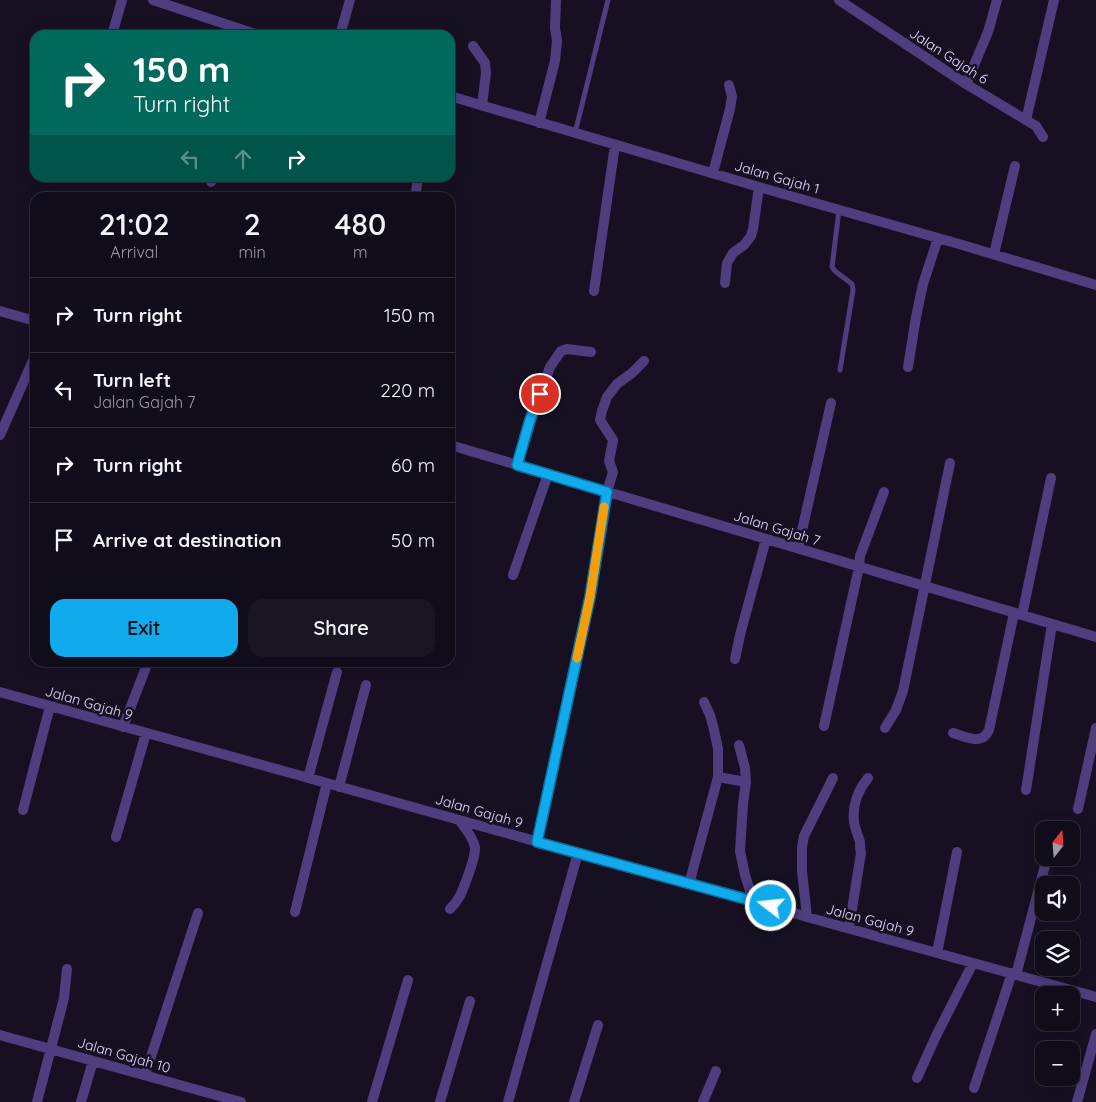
<!DOCTYPE html>
<html lang="en">
<head>
<meta charset="utf-8">
<style>
	:root { --surface:#110c1a; --page:#1a1523; --text:#f1f3f6; --muted:#9c9ba2; --line:#302c39; --accent:#10aaed }
	body { margin:0; font-family:Quicksand,sans-serif; background:var(--page); color:var(--text); height:100vh; display:flex; flex-direction:column; font-size:19px; white-space:nowrap }
	* { box-sizing:border-box; margin:0 }
	p { font-size:16px; color:var(--muted) }
	.icon { flex:none; width:28px; height:28px; fill:none; stroke:currentColor; stroke-width:2; stroke-linecap:round; stroke-linejoin:round }
	.map { position:relative; flex:1; overflow:hidden }
	.drawer { position:absolute; left:30px; top:192px; width:425px; height:475px; display:flex; flex-direction:column; background:var(--surface); border-radius:15px; box-shadow:0 2px 12px #0003,0 0 0 1px var(--line) }
	.drawer>* { flex:none }
	.top-card { position:absolute; left:30px; top:30px; width:425px; height:152px; border-radius:15px; box-shadow:0 2px 12px #0003,0 0 0 1px var(--line); background:#00695c; color:#fff; overflow:hidden }
	.needle { width:32px; rotate:17deg }
	.fabs { position:absolute; left:1035px; top:821px; display:grid; gap:10px }
	.fabs a { display:grid; place-items:center; width:45px; height:45px; border-radius:10px; background:var(--surface); box-shadow:0 2px 12px #0003,0 0 0 1px var(--line); font-size:25px }
	.pin { position:absolute; display:grid; place-items:center; width:42px; height:42px; color:#fff; margin:-21px; border:2px solid #fff; border-radius:50%; box-shadow:0 1px 5px #0007 }
	.me { position:absolute; width:55px; margin:-28px; rotate:286deg; stroke-linejoin:round; filter:drop-shadow(0 0 4px #0008) }
	.turn { display:flex; align-items:center; gap:18px; height:105px; padding:0 20px; font-size:22px }
	.turn .icon { width:65px; height:65px; stroke-width:2.5 }
	.turn b { display:block; font-size:35px; line-height:42px }
	.lanes { display:flex; align-items:center; height:48px; padding:0 20px; background:#0003; justify-content:center; gap:25px; direction:ltr }
	.lanes .off { opacity:.35 }
	.eta { display:flex; justify-content:space-evenly; align-items:center; height:85px; text-align:center }
	.eta b { font-size:30px; font-weight:600; line-height:35px }
	.primary-button { display:flex; gap:10px; margin-top:auto; padding:10px 20px }
	.primary-button a { flex:1; height:58px; border-radius:15px; background:var(--accent); color:#111; font-size:20px; font-weight:600; line-height:58px; text-align:center }
	.primary-button a+a { background:var(--page); color:var(--text) }
	ul { padding:0; list-style:none }
	li { display:flex; align-items:center; gap:15px; height:75px; padding:0 20px; border-top:1px solid var(--line) }
	li div { flex:1 }
	li b { display:block; font-size:19px }
	li em { font-style:normal }
	.map>svg:first-child { display:block }
	.lines { fill:none; stroke-linecap:round; stroke-linejoin:round }
	.service { stroke:#4e3e7f; stroke-width:5 }
	.minor { stroke:#4e3e7f; stroke-width:10 }
	.route-casing { stroke:#0a6e9a; stroke-width:12 }
	.route { stroke:#10aaed; stroke-width:9 }
	.slow { stroke:#f59e0b; stroke-width:9 }
	.labels { text-anchor:middle; stroke-width:5; stroke-linejoin:round; paint-order:stroke }
	.street-label { font-size:14px; fill:#e1d5fc; stroke:#171023 }
</style>
</head>
<body>
<div class="map">
<svg width="1096" height="1102" viewBox="0 0 1096 1102">
	<rect width="100%" height="100%" fill="#171023"/>
	<g class="lines">
		<path class="service" d="M575 133 608 0
			M839 210 832 267 835 271 852 284 853 290 840 370"/>
		<path class="minor" d="M153 0 258 35
			M839 0 966 84 1036 126 1043 137
			M112 35 122 0
			M340 35 350 0
			M473 46 485 63 486 73 482 105
			M966 84 988 32 997 0
			M450 96 759 187 959 244 1096 285
			M1026 120 1054 0
			M539 123 555 61 557 41 555 28 556 0
			M713 173 730 109 732 96 729 85
			M211 182V178
			M416 192 418 178
			M994 254 1015 166
			M725 283 727 263 733 253 744 245 751 236 753 229 759 187
			M594 291 615 145
			M0 311 35 321
			M908 367 916 317 923 284 938 238
			M0 435 35 356
			M450 445 1096 637
			M517 465 531 420 550 367 561 351 567 349 591 352
			M798 548 831 403
			M513 575 548 474
			M1022 615 1051 478
			M735 659 740 635 766 539
			M0 692 689 884 753 900 807 917 1096 997
			M824 726 859 567 860 556 884 492
			M123 727 148 662
			M885 728 896 710 903 691 950 463
			M953 733C966 737 982 746 989 730L1014 613
			M739 745 745 768 746 782 743 804 740 851 745 875 753 900
			M718 777 746 782
			M308 778 337 672
			M339 787 366 685
			M1026 790 1052 624
			M1078 809 1096 728
			M23 810 50 706
			M116 837 146 733
			M537 842 590 597 607 492 613 472 609 461 613 440 600 420 602 411 607 397 617 384 632 373 644 361
			M689 884 718 777V749L714 730 710 715 704 702
			M450 909C454 905 457 901 460 896 464 887 476 857 475 847 473 837 465 828 459 820
			M295 912 327 783
			M807 917 802 871V847L804 836 833 778
			M849 928 861 853C860 850 860 845 860 842 858 835 855 829 854 822 852 806 858 790 868 778
			M937 953 957 852
			M1016 975 1047 858
			M0 1035 241 1102
			M145 1075 198 913
			M917 1078 936 1036 973 963
			M974 1088 1012 973
			M37 1102 64 998 67 969
			M81 1102 93 1061
			M372 1102 408 980
			M440 1102 470 1001
			M508 1102 578 853
			M574 1102 598 1025
			M703 1102 716 1071
			M1077 1102 1096 1034"/>
	</g>
	<g class="lines">
		<defs>
			<path id="route" d="M540 394 530 420 517 465 607 492 590 597 537 842 771 906"/>
		</defs>
		<use href="#route" class="route-casing"/>
		<use href="#route" class="route"/>
		<path class="slow" d="M577 658 590 597 604 507"/>
	</g>
	<g class="labels">
		<g class="street-label">
			<text transform="translate(949 56) rotate(33)" y="5">Jalan Gajah 6</text>
			<text transform="translate(777 177) rotate(16)" y="5">Jalan Gajah 1</text>
			<text transform="translate(777 528) rotate(17)" y="5">Jalan Gajah 7</text>
			<text transform="translate(89 703) rotate(16)" y="5">Jalan Gajah 9</text>
			<text transform="translate(479 811) rotate(16)" y="5">Jalan Gajah 9</text>
			<text transform="translate(870 920) rotate(15)" y="5">Jalan Gajah 9</text>
			<text transform="translate(124 1055) rotate(16)" y="5">Jalan Gajah 10</text>
		</g>
	</g>
</svg>
<div class="fabs">
<a><svg class="needle" viewBox="-14 -14 28 28"><path d="M0-13l5 13h-10z" fill="#e53935"/><path d="M0 13l5-13h-10z" fill="#9c9ba2"/></svg></a>
<a><svg class="icon" aria-label="sound" viewBox="0 0 24 24"><path d="M4 9h4l5-4v14l-5-4H4zM17 9q2 3 0 6"/></svg></a>
<a><svg class="icon" aria-label="layers" viewBox="0 0 24 24"><path d="M12 4l9 5-9 5-9-5zM3 14l9 5 9-5"/></svg></a>
<a>+</a>
<a>−</a>
</div>
<div class="pin" style="left:540px;top:394px;background:#d93025"><svg class="icon" aria-label="arrive" viewBox="0 0 24 24"><path d="M6 21V4h12l-3 4 3 4H6"/></svg></div>
<svg class="me" style="left:771px;top:906px" viewBox="-20 -20 40 40"><circle r="17" fill="#10aaed" stroke="#fff" stroke-width="3"/><path d="M0-11L8 9 0 5-8 9z" fill="#fff"/></svg>
<div class="top-card">
<div class="turn"><svg class="icon" aria-label="right" viewBox="0 0 24 24"><path d="M7 20v-9h11M14 6l5 5-5 5"/></svg><div><b>150 m</b>Turn right</div></div>
<div class="lanes"><svg class="icon off" aria-label="left" viewBox="0 0 24 24"><path d="M17 20v-9H6M10 6l-5 5 5 5"/></svg><svg class="icon off" aria-label="ahead" viewBox="0 0 24 24"><path d="M12 20V5M6 11l6-6 6 6"/></svg><svg class="icon" aria-label="right" viewBox="0 0 24 24"><path d="M7 20v-9h11M14 6l5 5-5 5"/></svg></div>
</div>
<section class="drawer">
<div class="eta">
<div><b>21:02</b><p>Arrival</p></div>
<div><b>2</b><p>min</p></div>
<div><b>480</b><p>m</p></div>
</div>
<ul>
<li><svg class="icon" aria-label="right" viewBox="0 0 24 24"><path d="M7 20v-9h11M14 6l5 5-5 5"/></svg><div><b>Turn right</b></div><em>150 m</em></li>
<li><svg class="icon" aria-label="left" viewBox="0 0 24 24"><path d="M17 20v-9H6M10 6l-5 5 5 5"/></svg><div><b>Turn left</b><p>Jalan Gajah 7</p></div><em>220 m</em></li>
<li><svg class="icon" aria-label="right" viewBox="0 0 24 24"><path d="M7 20v-9h11M14 6l5 5-5 5"/></svg><div><b>Turn right</b></div><em>60 m</em></li>
<li><svg class="icon" aria-label="arrive" viewBox="0 0 24 24"><path d="M6 21V4h12l-3 4 3 4H6"/></svg><div><b>Arrive at destination</b></div><em>50 m</em></li>
</ul>
<div class="primary-button"><a>Exit</a><a>Share</a></div>
</section>
</div>
</body>
</html>
